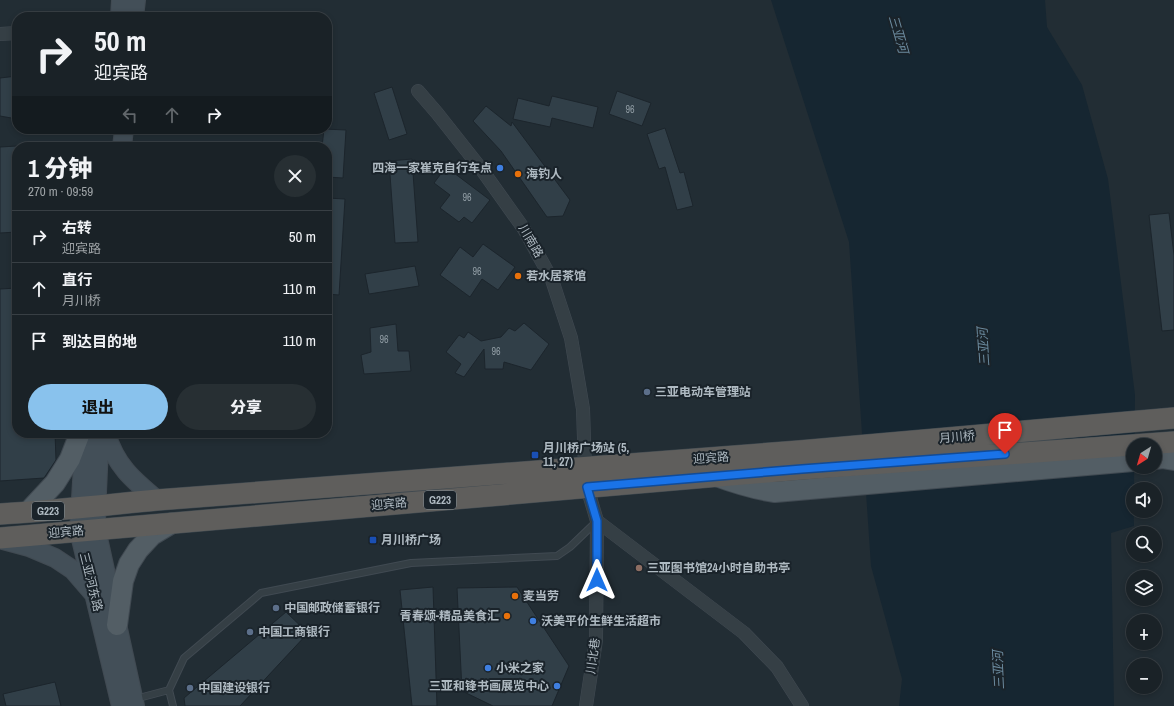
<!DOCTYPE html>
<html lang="zh">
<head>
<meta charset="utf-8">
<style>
	:root { --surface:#1a2227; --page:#272f33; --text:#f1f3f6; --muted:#9fa4a7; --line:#383f44; --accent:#89c2ed }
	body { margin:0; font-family:"Archivo Narrow","Noto Sans SC",sans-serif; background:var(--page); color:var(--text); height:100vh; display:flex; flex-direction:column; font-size:15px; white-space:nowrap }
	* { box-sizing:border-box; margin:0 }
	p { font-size:13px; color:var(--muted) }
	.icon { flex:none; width:22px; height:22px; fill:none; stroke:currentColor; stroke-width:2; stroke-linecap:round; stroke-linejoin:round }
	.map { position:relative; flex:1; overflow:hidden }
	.panel { position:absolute; left:12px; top:142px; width:320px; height:296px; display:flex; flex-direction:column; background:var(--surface); border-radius:16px; box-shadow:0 2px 6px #0003,0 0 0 1px var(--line) }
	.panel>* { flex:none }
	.top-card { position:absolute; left:12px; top:12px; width:320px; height:122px; border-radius:16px; box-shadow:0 2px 6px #0003,0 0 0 1px var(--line); background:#1a2227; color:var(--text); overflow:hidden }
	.needle { width:26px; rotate:217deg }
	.fabs { position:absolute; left:1126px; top:438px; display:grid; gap:8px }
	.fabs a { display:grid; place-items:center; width:36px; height:36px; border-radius:50%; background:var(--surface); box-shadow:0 2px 6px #0003,0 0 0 1px var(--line); font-size:20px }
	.pin { position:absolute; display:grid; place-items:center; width:34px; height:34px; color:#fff; margin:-41px -17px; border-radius:50% 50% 50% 0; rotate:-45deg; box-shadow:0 0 4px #0007 }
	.pin .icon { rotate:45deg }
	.me { position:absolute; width:44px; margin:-22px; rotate:0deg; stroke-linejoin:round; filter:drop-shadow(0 0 3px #0008) }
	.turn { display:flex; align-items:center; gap:14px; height:84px; padding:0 16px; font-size:18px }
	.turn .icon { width:52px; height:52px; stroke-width:2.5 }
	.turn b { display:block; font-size:28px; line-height:34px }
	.lanes { display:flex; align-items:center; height:38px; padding:0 16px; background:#0003; justify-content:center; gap:20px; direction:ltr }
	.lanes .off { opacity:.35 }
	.round { display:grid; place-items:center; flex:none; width:42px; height:42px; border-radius:21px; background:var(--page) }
	.headline { display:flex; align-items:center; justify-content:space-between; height:68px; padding:0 16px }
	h1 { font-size:24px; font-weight:800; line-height:30px }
	.action { display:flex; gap:8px; margin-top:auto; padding:8px 16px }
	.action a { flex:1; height:46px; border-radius:24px; background:var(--accent); color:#111; font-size:16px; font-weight:800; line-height:46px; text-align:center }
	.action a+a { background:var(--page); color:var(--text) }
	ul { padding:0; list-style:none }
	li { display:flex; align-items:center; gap:12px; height:52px; padding:0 16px; border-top:1px solid var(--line) }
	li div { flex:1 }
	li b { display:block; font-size:15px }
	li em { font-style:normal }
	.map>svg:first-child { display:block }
	.water { fill:#162631 }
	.building { fill:#313f48; stroke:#1c252c }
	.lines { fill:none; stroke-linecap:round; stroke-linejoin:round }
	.service-casing { stroke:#414a52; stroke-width:8 }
	.minor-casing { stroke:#414a52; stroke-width:14 }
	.secondary-casing { stroke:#414a52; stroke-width:20 }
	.primary-casing { stroke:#414a52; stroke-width:22 }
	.trunk-casing { stroke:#3f4950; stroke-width:22 }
	.service { stroke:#353f45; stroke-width:6 }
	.minor { stroke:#353f45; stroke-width:13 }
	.secondary { stroke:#434f58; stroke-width:18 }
	.primary { stroke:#535e65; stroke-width:20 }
	.trunk { stroke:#5f5e5c; stroke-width:21 }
	.route-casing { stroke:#114b97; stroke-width:10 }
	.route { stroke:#1a73e8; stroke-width:7 }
	.shop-dot { fill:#3f7fe0; stroke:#1a232a; stroke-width:1.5 }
	.food-dot { fill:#e8710a; stroke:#1a232a; stroke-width:1.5 }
	.service-dot { fill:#5c6f8a; stroke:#1a232a; stroke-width:1.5 }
	.transit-dot { fill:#1a4fb4; stroke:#1a232a; stroke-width:1.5 }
	.education-dot { fill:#8d6e63; stroke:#1a232a; stroke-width:1.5 }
	.labels { text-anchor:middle; stroke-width:4; stroke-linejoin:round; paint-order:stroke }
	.number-label { font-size:10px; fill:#8e9aa2 }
	.shield { fill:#1a232a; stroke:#828d94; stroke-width:1 }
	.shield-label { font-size:11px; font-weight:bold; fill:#afbac2 }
	.poi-label { font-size:12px; font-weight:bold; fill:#afbac2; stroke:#1a232a; text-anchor:start }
	.street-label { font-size:12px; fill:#afbac2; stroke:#1a232a }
	.water-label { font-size:13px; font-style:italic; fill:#6b8a9e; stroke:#1a232a }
</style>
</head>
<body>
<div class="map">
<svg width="1174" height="706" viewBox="0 0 1174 706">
	<rect width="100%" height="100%" fill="#222d34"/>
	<path class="water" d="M771 0H1045L1047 27 1082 85 1108 179 1135 395 1134 489H1133L1134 526 1111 533 1114 706H899L902 679 871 566 849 242Z"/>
	<path class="building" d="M17 76V119L0 116V78Z
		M392 87 407 134 389 140 374 93Z
		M617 91 651 103 642 126 609 114Z
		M552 96 598 107 593 128 552 118 550 127 513 119 518 98 549 106Z
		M486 106 511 126 512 122 570 200 563 216 547 217 501 151 473 121Z
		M665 128 680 173 684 172 693 206 677 210 665 167 659 169 647 134Z
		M324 129 346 130 343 178 327 177V147H322Z
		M17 146V232L0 233V147Z
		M412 159 418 242 395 243 389 161Z
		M446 167 490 200 472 223 464 217 459 222 440 208 450 195 434 183Z
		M327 198 345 199 339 295 327 294Z
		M1169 213 1174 255V330L1162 331 1149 215Z
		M483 244 515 267 498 290 482 279 470 297 440 275 460 247 473 257Z
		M415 266 419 286 369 294 365 274Z
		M17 288V433H55L56 460 44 478 0 481V289Z
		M524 323 549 344 531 370 504 362 503 369H485L484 349 464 377 455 373 461 364 446 352 459 335 464 338 468 332 481 341 501 337 509 328 515 331Z
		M396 324 398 351H409L411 371 364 374 361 355 371 352 370 328Z
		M433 587 437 706H412L400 590Z
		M517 587 569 666 552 706H493L462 691 457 588Z
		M286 612 308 633 240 706H185L184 698Z
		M55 682 61 706H6L3 694Z"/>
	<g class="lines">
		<defs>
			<path id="service" d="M169 690 173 706
				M135 699 169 690 184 658 261 593 411 563 557 556 570 547 595 523"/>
			<path id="minor" d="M0 34 17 33
				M418 91 437 113 482 170 524 229 552 280 571 338 583 409 585 468
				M597 521 744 633 777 667 802 706
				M586 706 596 640 597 521 587 487"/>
			<path id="secondary" d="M120 17 121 0
				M134 17 136 0
				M122 147 124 129
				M85 433 79 531 121 706
				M99 433C99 465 96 497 96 529L135 706
				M106 433C115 465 133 480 157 500
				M3 540 29 547 55 558 73 570 92 592"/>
			<path id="primary" d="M1155 459 1162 458 1174 460
				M716 476C735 483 754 489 775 492L1133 461
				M28 512 55 483 70 459 80 433
				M117 625 123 581 129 564 138 550 152 535 172 523"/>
			<path id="trunk" d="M0 514C53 511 105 505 157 500L799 451 1174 418
				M0 538 802 469 1174 442"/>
		</defs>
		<use href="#service" class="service-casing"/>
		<use href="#minor" class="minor-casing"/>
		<use href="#secondary" class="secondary-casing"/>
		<use href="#primary" class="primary-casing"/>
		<use href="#trunk" class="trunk-casing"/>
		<use href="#service" class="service"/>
		<use href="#minor" class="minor"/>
		<use href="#secondary" class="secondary"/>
		<use href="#primary" class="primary"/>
		<use href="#trunk" class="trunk"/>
	</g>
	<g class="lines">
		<defs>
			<path id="route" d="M597 580V521L587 487 802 469 1005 454"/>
		</defs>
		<use href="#route" class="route-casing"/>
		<use href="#route" class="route"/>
	</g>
	<g class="shop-dot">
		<circle cx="500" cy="168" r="4"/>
		<circle cx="533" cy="621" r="4"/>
		<circle cx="488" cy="668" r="4"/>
		<circle cx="557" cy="686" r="4"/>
	</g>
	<g class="food-dot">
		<circle cx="518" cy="174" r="4"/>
		<circle cx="518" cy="276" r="4"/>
		<circle cx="515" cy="596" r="4"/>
		<circle cx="507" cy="616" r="4"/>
	</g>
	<g class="service-dot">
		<circle cx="647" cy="392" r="4"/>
		<circle cx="276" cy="608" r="4"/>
		<circle cx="250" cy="632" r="4"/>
		<circle cx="190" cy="688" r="4"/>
	</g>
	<g class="transit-dot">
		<rect x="531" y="451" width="8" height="8" rx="2"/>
		<rect x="369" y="536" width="8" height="8" rx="2"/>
	</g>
	<circle class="education-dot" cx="639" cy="568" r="4"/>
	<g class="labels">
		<g class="number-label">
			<text x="630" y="113">96</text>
			<text x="467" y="201">96</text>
			<text x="477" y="275">96</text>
			<text x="384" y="343">96</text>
			<text x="496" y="355">96</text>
		</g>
		<g class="shield">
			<rect x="424" y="491" width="32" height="18" rx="3"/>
			<rect x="32" y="502" width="32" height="18" rx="3"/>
		</g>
		<g class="shield-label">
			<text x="440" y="504">G223</text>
			<text x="48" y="515">G223</text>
		</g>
		<g class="poi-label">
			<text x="492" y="172" text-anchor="end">四海一家崔克自行车点</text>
			<text x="526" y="178">海钓人</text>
			<text x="526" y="280">若水居茶馆</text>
			<text x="655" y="396">三亚电动车管理站</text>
			<text x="543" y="452">月川桥广场站 (5,<tspan x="543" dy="14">11, 27)</tspan></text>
			<text x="381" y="544">月川桥广场</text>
			<text x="647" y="572">三亚图书馆24小时自助书亭</text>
			<text x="523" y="600">麦当劳</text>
			<text x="284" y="612">中国邮政储蓄银行</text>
			<text x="499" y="620" text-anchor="end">青春颂-精品美食汇</text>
			<text x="541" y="625">沃美平价生鲜生活超市</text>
			<text x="258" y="636">中国工商银行</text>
			<text x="496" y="672">小米之家</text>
			<text x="549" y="690" text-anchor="end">三亚和锋书画展览中心</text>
			<text x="198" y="692">中国建设银行</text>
		</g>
		<g class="street-label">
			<text transform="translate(531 241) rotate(60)" y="4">川南路</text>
			<text transform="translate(957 437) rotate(-5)" y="4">月川桥</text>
			<text transform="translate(711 458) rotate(-4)" y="4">迎宾路</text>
			<text transform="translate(389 504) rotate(-5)" y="4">迎宾路</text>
			<text transform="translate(66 532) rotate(-5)" y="4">迎宾路</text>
			<text transform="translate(91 582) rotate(76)" y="4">三亚河东路</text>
			<text transform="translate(593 656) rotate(-82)" y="4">川北巷</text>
		</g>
		<g class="water-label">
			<text transform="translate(899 34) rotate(74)" y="5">三亚河</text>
			<text transform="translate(983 347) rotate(-94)" y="5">三亚河</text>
			<text transform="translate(998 670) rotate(-93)" y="5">三亚河</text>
		</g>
	</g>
</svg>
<div class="fabs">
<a><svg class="needle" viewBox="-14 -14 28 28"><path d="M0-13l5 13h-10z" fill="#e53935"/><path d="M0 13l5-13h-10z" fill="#9fa4a7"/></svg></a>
<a><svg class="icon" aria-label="sound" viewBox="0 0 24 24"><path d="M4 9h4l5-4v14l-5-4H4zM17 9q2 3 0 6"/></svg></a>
<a><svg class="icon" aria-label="search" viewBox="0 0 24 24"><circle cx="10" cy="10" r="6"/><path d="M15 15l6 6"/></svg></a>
<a><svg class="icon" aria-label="layers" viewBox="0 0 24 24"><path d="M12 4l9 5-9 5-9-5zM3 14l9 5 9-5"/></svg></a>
<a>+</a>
<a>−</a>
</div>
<div class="pin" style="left:1005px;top:454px;background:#d93025"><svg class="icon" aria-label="arrive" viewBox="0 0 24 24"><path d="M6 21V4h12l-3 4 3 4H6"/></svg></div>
<svg class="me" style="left:597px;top:580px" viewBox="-20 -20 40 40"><path d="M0-17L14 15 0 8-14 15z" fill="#1a73e8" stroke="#fff" stroke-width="4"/></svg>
<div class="top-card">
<div class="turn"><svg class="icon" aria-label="right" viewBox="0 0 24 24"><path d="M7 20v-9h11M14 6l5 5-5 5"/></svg><div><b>50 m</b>迎宾路</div></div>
<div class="lanes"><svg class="icon off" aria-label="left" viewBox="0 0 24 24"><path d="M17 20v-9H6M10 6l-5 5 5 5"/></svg><svg class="icon off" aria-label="ahead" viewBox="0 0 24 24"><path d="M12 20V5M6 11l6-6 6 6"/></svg><svg class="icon" aria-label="right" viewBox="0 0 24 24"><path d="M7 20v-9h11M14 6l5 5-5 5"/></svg></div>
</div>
<section class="panel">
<div class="headline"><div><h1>1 分钟</h1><p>270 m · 09:59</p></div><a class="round"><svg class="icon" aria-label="close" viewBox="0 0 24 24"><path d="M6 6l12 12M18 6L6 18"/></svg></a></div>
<ul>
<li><svg class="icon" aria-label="right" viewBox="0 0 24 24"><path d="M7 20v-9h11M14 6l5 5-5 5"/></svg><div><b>右转</b><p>迎宾路</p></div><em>50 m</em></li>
<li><svg class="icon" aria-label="ahead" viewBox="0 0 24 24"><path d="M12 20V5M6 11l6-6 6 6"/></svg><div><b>直行</b><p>月川桥</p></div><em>110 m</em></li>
<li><svg class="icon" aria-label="arrive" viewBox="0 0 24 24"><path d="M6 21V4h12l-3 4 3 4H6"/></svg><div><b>到达目的地</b></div><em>110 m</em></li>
</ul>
<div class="action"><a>退出</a><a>分享</a></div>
</section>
</div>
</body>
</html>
